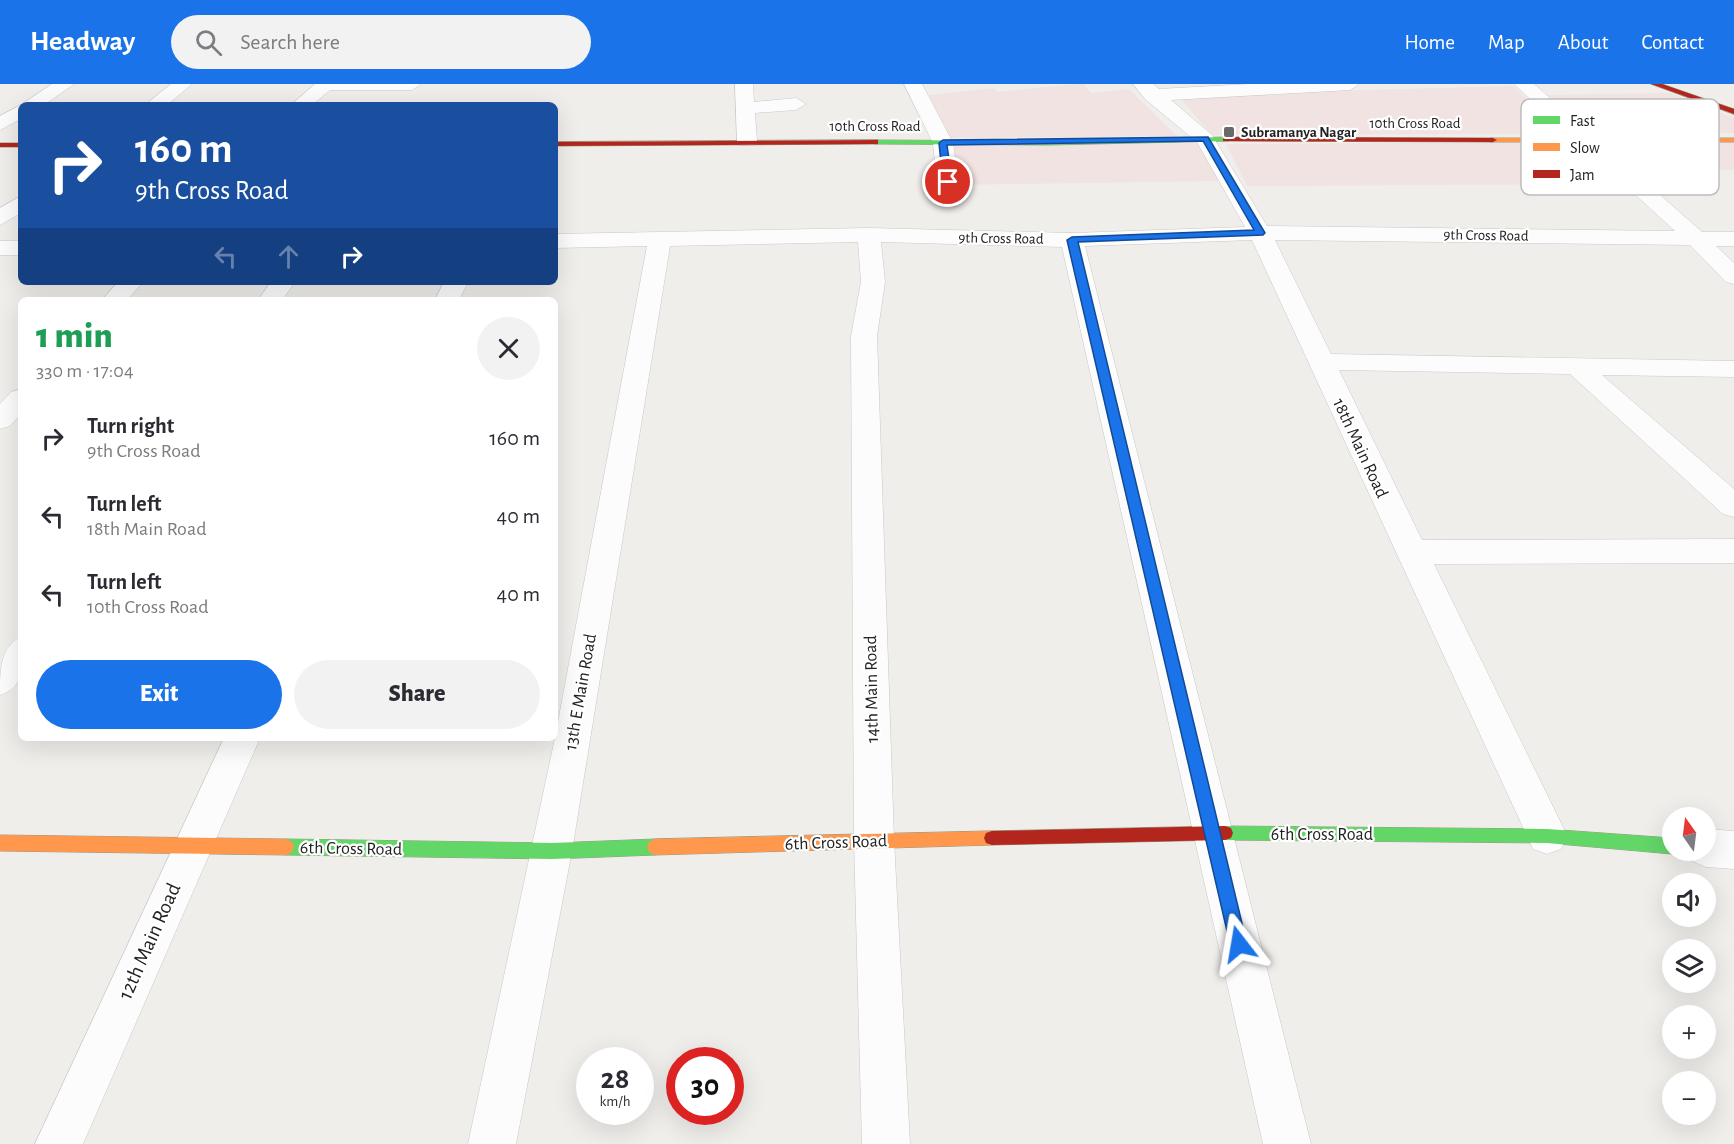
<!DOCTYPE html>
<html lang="en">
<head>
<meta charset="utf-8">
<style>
	:root { --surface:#fff; --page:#f2f2f3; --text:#2b2b33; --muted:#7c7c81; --accent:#1a73e8 }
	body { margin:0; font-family:"Alegreya Sans",sans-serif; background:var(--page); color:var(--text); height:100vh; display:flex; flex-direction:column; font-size:22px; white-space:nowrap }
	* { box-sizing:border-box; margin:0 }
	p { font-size:20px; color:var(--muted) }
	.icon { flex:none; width:33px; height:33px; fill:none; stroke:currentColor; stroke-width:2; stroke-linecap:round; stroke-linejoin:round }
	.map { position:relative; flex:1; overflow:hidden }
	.side { position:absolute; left:18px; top:213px; width:540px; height:444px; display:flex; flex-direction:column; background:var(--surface); border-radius:9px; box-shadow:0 6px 24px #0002 }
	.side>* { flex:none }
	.top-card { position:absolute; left:18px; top:18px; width:540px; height:183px; border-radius:9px; box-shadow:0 6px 24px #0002; background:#1a4fa0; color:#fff; overflow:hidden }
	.needle { width:39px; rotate:346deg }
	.tools { position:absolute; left:1662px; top:723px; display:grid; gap:12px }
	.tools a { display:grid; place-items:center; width:54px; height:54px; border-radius:50%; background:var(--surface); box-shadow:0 6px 24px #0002; font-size:30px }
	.speed { position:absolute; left:576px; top:963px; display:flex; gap:12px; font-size:30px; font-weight:700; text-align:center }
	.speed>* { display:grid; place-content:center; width:78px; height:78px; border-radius:50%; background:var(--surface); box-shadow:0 6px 24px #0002; line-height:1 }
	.speed small { font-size:15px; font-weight:400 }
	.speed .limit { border:9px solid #d22; background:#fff; color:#111 }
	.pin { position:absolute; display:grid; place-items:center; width:51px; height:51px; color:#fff; margin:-26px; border:3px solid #fff; border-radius:50%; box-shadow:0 2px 6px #0007 }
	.me { position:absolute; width:66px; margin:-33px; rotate:346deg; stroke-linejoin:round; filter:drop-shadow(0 0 4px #0008) }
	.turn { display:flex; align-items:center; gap:21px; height:126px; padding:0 18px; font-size:27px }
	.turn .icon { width:78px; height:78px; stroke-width:2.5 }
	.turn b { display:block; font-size:42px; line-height:51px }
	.lanes { display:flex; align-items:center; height:57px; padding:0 18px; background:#0003; justify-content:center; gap:30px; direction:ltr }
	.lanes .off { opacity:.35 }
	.round { display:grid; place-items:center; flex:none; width:63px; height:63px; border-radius:32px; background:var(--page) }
	.headline { display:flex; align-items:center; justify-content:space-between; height:102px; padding:0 18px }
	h1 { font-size:36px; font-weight:800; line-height:45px; color:#1e9e55 }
	.action { display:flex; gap:12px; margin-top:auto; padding:12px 18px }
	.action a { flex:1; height:69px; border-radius:36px; background:var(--accent); color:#fff; font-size:24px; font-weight:800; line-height:69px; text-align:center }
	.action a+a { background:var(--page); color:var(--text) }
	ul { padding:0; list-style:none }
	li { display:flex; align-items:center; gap:18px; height:78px; padding:0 18px }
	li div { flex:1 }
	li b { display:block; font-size:22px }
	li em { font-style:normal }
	header { display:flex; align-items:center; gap:36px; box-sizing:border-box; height:84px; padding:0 30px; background:var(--accent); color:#fff }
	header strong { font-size:28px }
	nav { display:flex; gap:33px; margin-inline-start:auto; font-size:21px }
	.search { width:420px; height:54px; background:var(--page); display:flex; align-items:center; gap:15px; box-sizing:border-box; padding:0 21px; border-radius:33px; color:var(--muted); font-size:22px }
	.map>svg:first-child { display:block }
	.commercial { fill:#f1e3e1 }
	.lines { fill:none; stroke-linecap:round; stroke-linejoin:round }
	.street-casing { stroke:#c9c8c7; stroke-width:1 }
	.fast-casing { stroke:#999a82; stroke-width:1 }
	.slow-casing { stroke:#999a82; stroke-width:1 }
	.jam-casing { stroke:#999a82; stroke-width:1 }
	.street { fill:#fdfcfc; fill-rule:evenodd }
	.fast { fill:#63d668; fill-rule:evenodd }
	.slow { fill:#ff974d; fill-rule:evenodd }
	.jam { fill:#b3261e; fill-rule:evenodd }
	.route { fill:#1a73e8; stroke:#114b97; stroke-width:1.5 }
	.poi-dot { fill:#6a6968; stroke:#fff; stroke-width:2 }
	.labels { text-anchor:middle; stroke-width:4.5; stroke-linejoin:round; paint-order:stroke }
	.far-street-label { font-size:15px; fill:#222; stroke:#fff }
	.far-poi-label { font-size:15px; font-weight:bold; fill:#222; stroke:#fff; text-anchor:start }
	.street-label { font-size:18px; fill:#222; stroke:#fff }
	.near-street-label { font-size:21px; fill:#222; stroke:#fff }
	.key { fill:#fff; stroke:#bdbdbd; stroke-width:1.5 }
	.key-label { font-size:16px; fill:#222 }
</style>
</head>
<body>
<header>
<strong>Headway</strong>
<div class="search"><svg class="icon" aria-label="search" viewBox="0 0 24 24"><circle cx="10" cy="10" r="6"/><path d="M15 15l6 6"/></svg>Search here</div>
<nav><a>Home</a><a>Map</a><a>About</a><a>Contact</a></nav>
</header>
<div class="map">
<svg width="1734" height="1060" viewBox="0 0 1734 1060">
	<rect width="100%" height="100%" fill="#f0eeeb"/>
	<path class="commercial" d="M1077 0H1084L1091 9 1129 5 1177 52 950 54 929 11 994 4 997 8Z
		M1513 2 1567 50 1212 51 1177 11Z
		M1670 9 1734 34V49H1588L1546 11Z
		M1585 58 1627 100 1247 102 1226 60Z
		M1734 58V86L1631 88 1599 59Z
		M1203 59 1223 97 958 101 952 62Z"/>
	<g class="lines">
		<defs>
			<path id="street" d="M52 0H74L44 21H21Z
				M171 0H192L167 21H145Z
				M315 0H421L412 6H330L312 21H291Z
				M735 0H753L754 18 796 14 806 20 796 26 755 29 757 57 754 61H740L737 57Z
				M904 0H922L953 59 961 117 958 122H942L939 117 933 59Z
				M1133 0H1153L1159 5 1249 0H1359L1350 6 1171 16 1212 51 1267 142 1675 147 1514 0H1534L1702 148H1734V162H1716L1734 179V200L1726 198 1690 161 1275 156 1331 270 1734 277V293L1602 291 1734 405V433L1723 430 1570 290 1339 286 1422 456 1734 455V479L1434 480 1561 739 1567 752 1561 765 1547 770 1533 765 1252 156 1085 162 1311 1060H1263L1062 163 881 158 885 198 877 252 894 756 910 1060H862L854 756 851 252 861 198 858 158 670 162 572 767 516 1060H468L555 654 647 162 555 164V150L869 144 1072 149 1245 143 1197 58 1145 15Z
				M21 21V35L0 46V32Z
				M21 112V129L0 141V124Z
				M0 157H21V171H0Z
				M118 198H143L127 216H102Z
				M271 198H295L282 216H258Z
				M444 198H468L459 216H435Z
				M21 305V330L10 342 0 345V320L11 308Z
				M21 553C21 578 28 602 0 611 0 587 0 562 21 553Z
				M224 654H260L83 1060H35Z
				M1706 745 1734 747V785L1706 783 1692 777 1687 766H1706Z"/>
			<path id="fast" d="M1226 53H1229V57L1048 61 875 60 871 58 875 56 1048 57Z
				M1225 742 1547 745 1672 754V766H1678L1672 770 1547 759 1225 756 1219 754 1217 749 1219 744Z
				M286 755 552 759 655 755 661 758 663 763 661 768 655 771 552 775 286 771 280 768 278 763 280 758Z"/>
			<path id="slow" d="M1490 54H1734V58H1490Z
				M992 747 998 749 1000 754 998 759 992 761 655 771 649 768 647 763 649 758 655 755Z
				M0 751 286 755 292 758 294 763 292 768 286 771 0 767Z"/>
			<path id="jam" d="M1651 0H1662L1734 25V30Z
				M1223 53 1493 54 1497 56 1493 58 1226 57H1223Z
				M878 56V60H875L555 62V58Z
				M0 59H21V63H0Z
				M1225 742 1231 744 1233 749 1231 754 1225 756 992 761 986 759 984 754 986 749 992 747Z"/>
		</defs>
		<use href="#street" class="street-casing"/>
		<use href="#fast" class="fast-casing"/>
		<use href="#slow" class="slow-casing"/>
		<use href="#jam" class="jam-casing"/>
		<use href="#street" class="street"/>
		<use href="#fast" class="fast"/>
		<use href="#slow" class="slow"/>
		<use href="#jam" class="jam"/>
	</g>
	<path class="route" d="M1208 53 1265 149 1263 151 1078 158 1247 860 1245 866 1239 869 1233 866 1230 860 1067 156 1072 153 1254 146 1203 57 947 61 952 98 948 100 943 98 939 59 943 56Z"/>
	<rect class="poi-dot" x="1223" y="42" width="12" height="12" rx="3"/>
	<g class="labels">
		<g class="far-street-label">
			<text x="1415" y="44">10th Cross Road</text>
			<text x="875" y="47">10th Cross Road</text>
			<text transform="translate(1486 151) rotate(1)" y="5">9th Cross Road</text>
			<text transform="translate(1001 154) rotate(1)" y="5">9th Cross Road</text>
		</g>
		<g class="far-poi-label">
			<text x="1241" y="53">Subramanya Nagar</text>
		</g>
		<g class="street-label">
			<text transform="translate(1361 364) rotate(65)" y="6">18th Main Road</text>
			<text transform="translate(871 605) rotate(-91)" y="6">14th Main Road</text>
			<text transform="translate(580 608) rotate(-80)" y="6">13th E Main Road</text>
			<text x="1322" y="756">6th Cross Road</text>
			<text transform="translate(836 758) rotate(-2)" y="6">6th Cross Road</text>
			<text transform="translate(351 764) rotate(1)" y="6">6th Cross Road</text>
		</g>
		<g class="near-street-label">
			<text transform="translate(149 857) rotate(-66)" y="7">12th Main Road</text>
		</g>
	</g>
	<rect x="1521" y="15" width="198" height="96" rx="9" class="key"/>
	<rect x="1533" y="32" width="27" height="8" fill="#63d668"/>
	<rect x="1533" y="59" width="27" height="8" fill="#ff974d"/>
	<rect x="1533" y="86" width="27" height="8" fill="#b3261e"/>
	<g class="key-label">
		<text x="1570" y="42">Fast</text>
		<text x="1570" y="69">Slow</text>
		<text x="1570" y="96">Jam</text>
	</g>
</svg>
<div class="tools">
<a><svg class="needle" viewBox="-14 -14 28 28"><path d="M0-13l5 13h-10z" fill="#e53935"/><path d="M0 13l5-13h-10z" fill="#7c7c81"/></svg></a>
<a><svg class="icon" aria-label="sound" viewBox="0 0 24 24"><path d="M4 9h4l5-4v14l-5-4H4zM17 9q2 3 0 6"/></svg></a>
<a><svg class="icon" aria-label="layers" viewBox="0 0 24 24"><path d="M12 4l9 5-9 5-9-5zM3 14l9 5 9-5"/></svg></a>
<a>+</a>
<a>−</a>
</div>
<div class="speed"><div>28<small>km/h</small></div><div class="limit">30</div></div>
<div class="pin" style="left:948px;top:98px;background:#d93025"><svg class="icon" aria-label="arrive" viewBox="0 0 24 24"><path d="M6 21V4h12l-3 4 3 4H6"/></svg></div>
<svg class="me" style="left:1239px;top:860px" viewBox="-20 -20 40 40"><path d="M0-17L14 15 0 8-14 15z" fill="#1a73e8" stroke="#fff" stroke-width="4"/></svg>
<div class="top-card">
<div class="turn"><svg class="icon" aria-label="right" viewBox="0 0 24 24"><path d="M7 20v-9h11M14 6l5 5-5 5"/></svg><div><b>160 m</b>9th Cross Road</div></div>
<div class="lanes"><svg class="icon off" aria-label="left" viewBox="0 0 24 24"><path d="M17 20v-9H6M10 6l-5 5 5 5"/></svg><svg class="icon off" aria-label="ahead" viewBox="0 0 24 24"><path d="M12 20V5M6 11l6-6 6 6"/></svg><svg class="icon" aria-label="right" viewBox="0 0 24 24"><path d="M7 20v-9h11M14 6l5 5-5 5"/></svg></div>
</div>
<section class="side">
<div class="headline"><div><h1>1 min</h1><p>330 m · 17:04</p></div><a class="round"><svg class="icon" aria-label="close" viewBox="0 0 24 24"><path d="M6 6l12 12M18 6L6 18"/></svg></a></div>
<ul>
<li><svg class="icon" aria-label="right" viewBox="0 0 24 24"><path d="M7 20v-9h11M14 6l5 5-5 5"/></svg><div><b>Turn right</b><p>9th Cross Road</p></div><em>160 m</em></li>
<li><svg class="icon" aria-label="left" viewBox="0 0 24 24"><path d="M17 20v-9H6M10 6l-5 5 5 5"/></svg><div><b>Turn left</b><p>18th Main Road</p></div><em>40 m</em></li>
<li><svg class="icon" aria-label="left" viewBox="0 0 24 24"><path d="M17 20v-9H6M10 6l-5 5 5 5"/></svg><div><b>Turn left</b><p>10th Cross Road</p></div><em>40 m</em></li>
</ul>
<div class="action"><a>Exit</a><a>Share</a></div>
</section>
</div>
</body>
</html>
